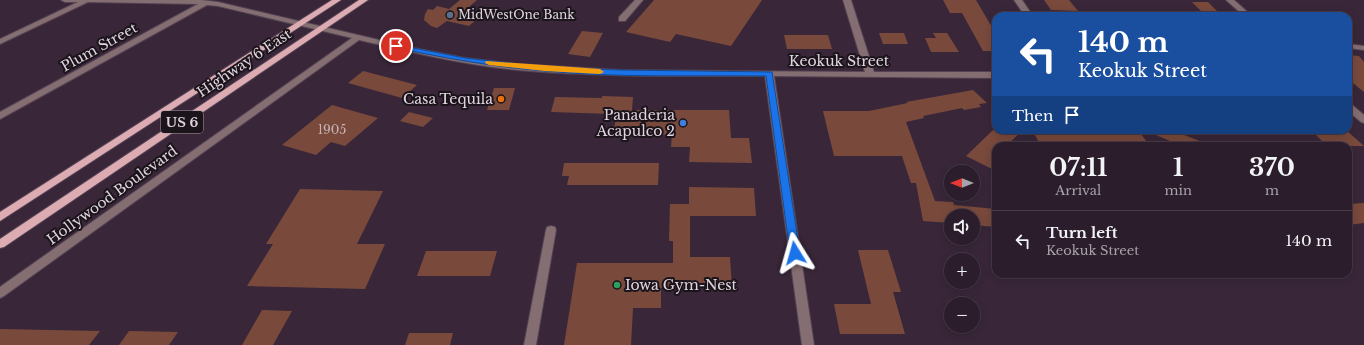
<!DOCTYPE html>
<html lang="en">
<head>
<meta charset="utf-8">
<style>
	:root { --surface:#2b1d2b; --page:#372a37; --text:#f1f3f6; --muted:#a6a2a9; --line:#473b47 }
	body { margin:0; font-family:"Libre Baskerville",serif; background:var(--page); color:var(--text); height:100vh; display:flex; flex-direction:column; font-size:15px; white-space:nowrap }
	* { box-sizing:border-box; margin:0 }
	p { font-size:13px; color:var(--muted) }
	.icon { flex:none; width:22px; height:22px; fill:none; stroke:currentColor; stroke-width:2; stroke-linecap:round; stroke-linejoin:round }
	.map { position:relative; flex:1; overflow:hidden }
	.side { position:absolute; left:992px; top:142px; width:360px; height:136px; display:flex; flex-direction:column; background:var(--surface); border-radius:12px; box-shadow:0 2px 10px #0003,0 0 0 1px var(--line) }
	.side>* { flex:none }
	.top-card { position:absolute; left:992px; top:12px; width:360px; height:122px; border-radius:12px; box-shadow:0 2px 10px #0003,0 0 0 1px var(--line); background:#1a4fa0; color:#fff; overflow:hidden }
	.needle { width:26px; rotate:270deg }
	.tools { position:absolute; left:944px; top:165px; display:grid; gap:8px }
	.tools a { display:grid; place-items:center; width:36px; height:36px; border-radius:50%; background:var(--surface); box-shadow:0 2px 10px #0003,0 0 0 1px var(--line); font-size:20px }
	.pin { position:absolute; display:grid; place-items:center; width:34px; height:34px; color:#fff; margin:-17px; border:2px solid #fff; border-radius:50%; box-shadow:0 1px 4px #0007 }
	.me { position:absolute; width:44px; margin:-22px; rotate:352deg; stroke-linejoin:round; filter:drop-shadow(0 0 3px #0008) }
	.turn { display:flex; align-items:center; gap:14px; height:84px; padding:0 20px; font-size:18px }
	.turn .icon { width:52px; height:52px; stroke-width:2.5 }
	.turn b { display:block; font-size:28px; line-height:34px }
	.then { display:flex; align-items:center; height:38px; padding:0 20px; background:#0003; gap:8px; font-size:15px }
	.eta { display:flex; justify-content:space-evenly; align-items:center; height:68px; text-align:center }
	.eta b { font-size:24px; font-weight:700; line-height:28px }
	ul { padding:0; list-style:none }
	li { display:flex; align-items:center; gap:12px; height:60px; padding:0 20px; border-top:1px solid var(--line) }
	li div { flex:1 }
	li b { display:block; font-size:15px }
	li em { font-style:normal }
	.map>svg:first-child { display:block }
	.building { fill:#794a3c }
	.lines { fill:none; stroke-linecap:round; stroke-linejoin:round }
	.minor-casing { stroke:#544354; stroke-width:2 }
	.major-casing { stroke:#544354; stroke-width:2 }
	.minor { fill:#856e71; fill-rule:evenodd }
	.major { fill:#ddacb3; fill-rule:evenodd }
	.route { fill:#1a73e8; stroke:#114b97 }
	.slow { fill:#f59e0b }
	.service-dot { fill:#5c6f8a; stroke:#1b141b; stroke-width:1.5 }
	.food-dot { fill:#e8710a; stroke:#1b141b; stroke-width:1.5 }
	.shop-dot { fill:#3f7fe0; stroke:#1b141b; stroke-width:1.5 }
	.leisure-dot { fill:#2e9e5b; stroke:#1b141b; stroke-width:1.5 }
	.labels { text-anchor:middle; stroke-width:4; stroke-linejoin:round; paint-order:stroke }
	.far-poi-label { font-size:12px; fill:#e0d4df; stroke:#1b141b; text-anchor:start }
	.number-label { font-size:12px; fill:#c6b2b6 }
	.shield { fill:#1b141b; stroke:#a59aa4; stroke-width:1 }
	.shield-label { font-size:13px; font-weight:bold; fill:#e0d4df }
	.street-label { font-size:14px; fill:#e0d4df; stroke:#1b141b }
	.poi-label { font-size:14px; fill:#e0d4df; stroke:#1b141b; text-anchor:end }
</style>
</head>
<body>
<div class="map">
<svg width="1364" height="345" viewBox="0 0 1364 345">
	<rect width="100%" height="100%" fill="#392739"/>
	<path class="building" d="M460 0H477L463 12 480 16 469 26 447 21 437 28 431 26 424 20 425 14 428 9 433 10 437 6 449 9Z
		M654 0H762L731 46 676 34 670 42 626 32Z
		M943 0H976L996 34V51H983L962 13H950Z
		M1044 0H1069L1078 11 1051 10Z
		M1192 2H1208L1222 16H1206Z
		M582 31 603 33 590 57 568 54Z
		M879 33H904L908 44H883Z
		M933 33H947L959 52H931L925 38H936Z
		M784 35H828L832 49H787Z
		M1348 55 1359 56 1364 62V92L1348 79Z
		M363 71 417 85 402 98 348 83Z
		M494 88H515L509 110H487Z
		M973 90 987 103 979 104 981 107 964 110 962 108 923 116 924 118 906 122 935 201 953 202 954 205 996 209V227L973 225V216H951V223L923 221 916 183H911L902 156H834L823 111H869L908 103 906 102Z
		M602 96 633 97 632 110H729L731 138H749L752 163 689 162 690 147H671L672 135H637V131H614L616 116H612V114L551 112 555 97 602 98Z
		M332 105 378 118 345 146 331 142 316 155 282 145Z
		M409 112 433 118 423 127 400 121Z
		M993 130H1023L1007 145 1008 146H996V171L966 156Z
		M1032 130H1138L1149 145 1040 144Z
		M1144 130H1172L1212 146H1182Z
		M1328 130H1346L1364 146H1327L1315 134H1332Z
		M564 163H659L658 185H567L569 176H562Z
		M689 187 754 188 756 216H690V257H730L732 288H661V308H633L631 345H564L577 263H673V241H669L670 204H689Z
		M300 189 383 191 357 244H385L365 289 247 286 273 244H266Z
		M1364 203V223L1348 225V204Z
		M858 250H888L901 292H893L905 334H840L834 304H871Z
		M426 251H497L490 276H417Z
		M262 310 292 311 273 345H242Z
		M0 329 100 331 89 345H0Z
		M129 331 178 332 169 345H119Z
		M409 333H453L450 345H405Z"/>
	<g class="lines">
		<defs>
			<path id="minor" d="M61 0H201L218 2 409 47 465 58 516 64 620 70 865 72 843 0H851L874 72H996V78L774 76 814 345H802L765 76C682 76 600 77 517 70 464 65 411 52 359 40L4 296 0 298V287L352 38 218 6 207 5 0 119V112L198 4 88 2 0 44V39L78 2H65Z
				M635 0H643L625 21H619V17Z
				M1014 0H1022L1033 16H1025Z
				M1226 0H1234L1252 16H1244Z
				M1348 44 1364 46V50L1348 48Z
				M1348 103 1351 104 1364 115V123L1361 122 1348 111Z
				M551 226 555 227 556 230 536 345H524L546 230 547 227Z"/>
			<path id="major" d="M332 0H341L0 221V212Z
				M359 0H368L4 247 0 248V239Z"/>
		</defs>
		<use href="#minor" class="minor-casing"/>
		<use href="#major" class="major-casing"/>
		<use href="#minor" class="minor"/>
		<use href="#major" class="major"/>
	</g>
	<path class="route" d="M393 44 465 58 545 67 620 70 772 72 800 253 798 255H791L790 253 766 76C692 75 618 78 545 71 494 67 445 58 396 48L392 46Z"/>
	<path class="slow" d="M486 61 600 69 604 72 600 74 545 71 489 65 485 63Z"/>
	<circle class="service-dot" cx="450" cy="15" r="4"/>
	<circle class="food-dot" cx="501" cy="99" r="4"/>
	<circle class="shop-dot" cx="683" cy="123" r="4"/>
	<circle class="leisure-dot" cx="617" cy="285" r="4"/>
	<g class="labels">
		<g class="far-poi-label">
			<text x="458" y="19">MidWestOne Bank</text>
		</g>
		<g class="number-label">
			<text x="332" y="134">1905</text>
		</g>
		<rect class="shield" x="161" y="111" width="42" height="22" rx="3"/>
		<g class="shield-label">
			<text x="182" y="127">US 6</text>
		</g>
		<g class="street-label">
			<text transform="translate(99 47) rotate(-29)" y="5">Plum Street</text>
			<text x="839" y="66">Keokuk Street</text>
			<text transform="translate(244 63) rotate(-34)" y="5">Highway 6 East</text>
			<text transform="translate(112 195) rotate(-36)" y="5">Hollywood Boulevard</text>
		</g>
		<g class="poi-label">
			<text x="493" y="104">Casa Tequila</text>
			<text x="675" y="120">Panaderia<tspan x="675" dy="16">Acapulco 2</tspan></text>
			<text x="625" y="290" text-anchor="start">Iowa Gym-Nest</text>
		</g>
	</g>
</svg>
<div class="tools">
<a><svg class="needle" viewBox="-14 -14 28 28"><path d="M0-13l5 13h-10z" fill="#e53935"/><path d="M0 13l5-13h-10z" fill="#a6a2a9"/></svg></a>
<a><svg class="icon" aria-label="sound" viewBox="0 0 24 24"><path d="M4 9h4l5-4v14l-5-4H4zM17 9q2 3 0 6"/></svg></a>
<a>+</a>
<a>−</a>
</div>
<div class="pin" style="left:396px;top:46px;background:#d93025"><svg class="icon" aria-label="arrive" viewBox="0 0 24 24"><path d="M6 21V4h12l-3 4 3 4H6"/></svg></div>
<svg class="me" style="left:795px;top:253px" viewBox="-20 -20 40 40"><path d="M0-17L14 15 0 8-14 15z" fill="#1a73e8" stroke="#fff" stroke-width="4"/></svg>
<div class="top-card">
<div class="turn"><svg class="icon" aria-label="left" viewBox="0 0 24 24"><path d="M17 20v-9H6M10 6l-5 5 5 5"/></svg><div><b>140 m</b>Keokuk Street</div></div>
<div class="then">Then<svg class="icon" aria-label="arrive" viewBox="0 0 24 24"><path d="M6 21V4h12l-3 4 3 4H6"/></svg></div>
</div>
<section class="side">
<div class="eta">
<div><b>07:11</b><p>Arrival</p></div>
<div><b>1</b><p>min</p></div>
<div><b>370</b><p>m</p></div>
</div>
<ul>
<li><svg class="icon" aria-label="left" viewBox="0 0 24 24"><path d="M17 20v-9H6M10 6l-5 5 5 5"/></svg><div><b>Turn left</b><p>Keokuk Street</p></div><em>140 m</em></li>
</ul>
</section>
</div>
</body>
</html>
